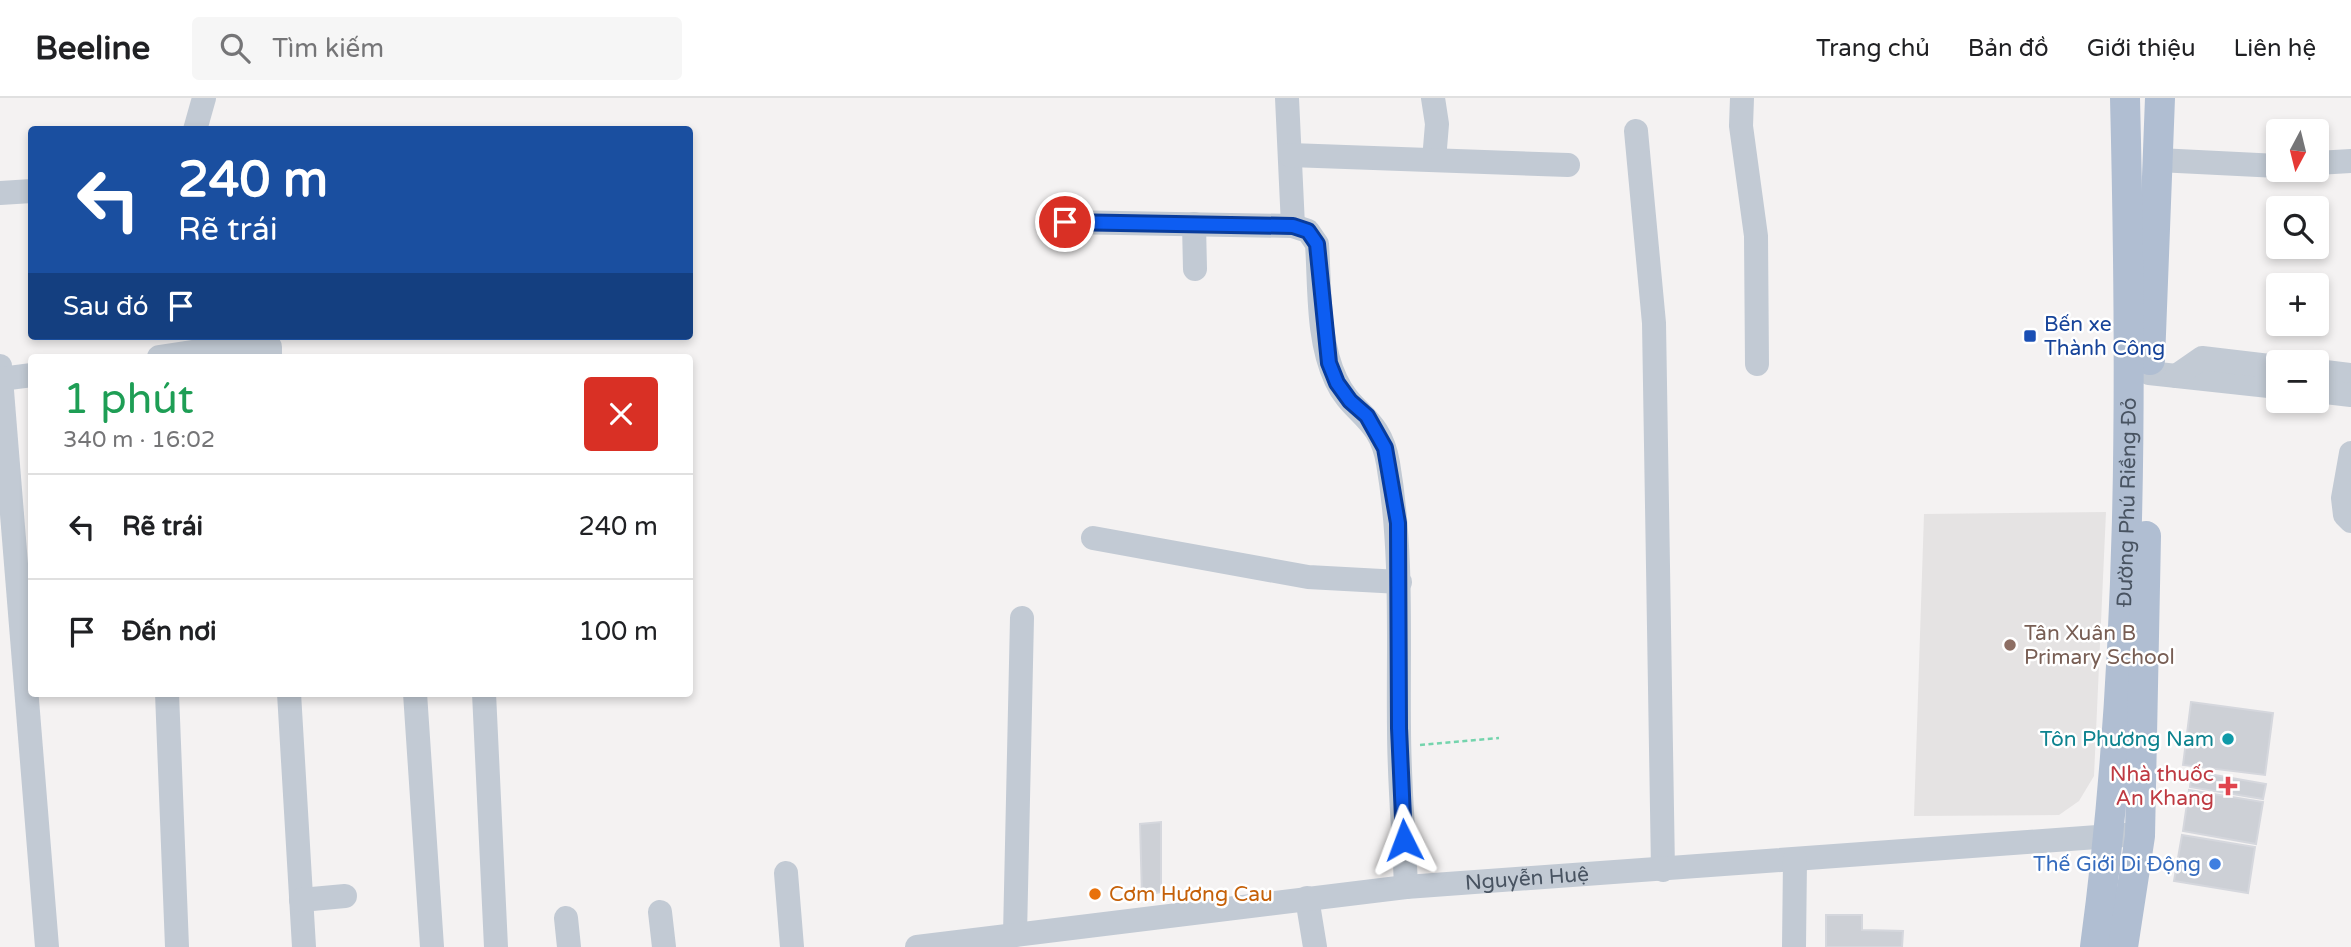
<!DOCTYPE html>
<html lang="vi">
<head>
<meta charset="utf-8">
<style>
	:root { --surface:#fff; --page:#f6f6f6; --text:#202124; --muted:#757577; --line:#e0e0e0 }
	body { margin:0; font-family:"Varela Round",sans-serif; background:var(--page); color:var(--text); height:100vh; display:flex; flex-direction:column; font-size:26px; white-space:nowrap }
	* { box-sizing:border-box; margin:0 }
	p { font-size:23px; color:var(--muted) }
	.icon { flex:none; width:38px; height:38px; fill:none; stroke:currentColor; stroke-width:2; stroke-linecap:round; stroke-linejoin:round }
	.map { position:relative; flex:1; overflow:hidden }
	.drawer { position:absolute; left:28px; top:256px; width:665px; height:343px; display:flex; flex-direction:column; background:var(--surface); border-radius:7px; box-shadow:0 4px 10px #0003 }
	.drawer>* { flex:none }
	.guide { position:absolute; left:28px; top:28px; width:665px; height:214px; border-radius:7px; box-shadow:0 4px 10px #0003; background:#1a4fa0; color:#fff; overflow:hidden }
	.needle { width:46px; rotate:187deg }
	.controls { position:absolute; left:2266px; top:21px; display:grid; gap:14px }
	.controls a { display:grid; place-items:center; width:63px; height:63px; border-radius:7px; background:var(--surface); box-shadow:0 4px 10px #0003; font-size:35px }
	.pin { position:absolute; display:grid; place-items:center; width:60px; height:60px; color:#fff; margin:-30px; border:4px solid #fff; border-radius:50%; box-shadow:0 2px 7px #0007 }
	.me { position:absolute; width:77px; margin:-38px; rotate:357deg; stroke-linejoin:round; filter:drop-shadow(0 0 5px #0008) }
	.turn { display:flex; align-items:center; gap:24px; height:147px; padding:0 35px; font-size:32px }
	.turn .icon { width:91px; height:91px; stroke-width:2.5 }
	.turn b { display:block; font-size:49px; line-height:60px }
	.then { display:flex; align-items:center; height:66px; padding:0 35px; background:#0003; gap:14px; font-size:26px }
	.round { display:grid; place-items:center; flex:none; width:74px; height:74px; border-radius:7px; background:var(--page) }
	.headline { display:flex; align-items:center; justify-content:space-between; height:119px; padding:0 35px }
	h1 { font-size:42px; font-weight:600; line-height:52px; color:#1e9e55 }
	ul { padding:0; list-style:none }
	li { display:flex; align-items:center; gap:21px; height:105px; padding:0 35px; border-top:2px solid var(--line) }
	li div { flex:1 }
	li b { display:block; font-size:26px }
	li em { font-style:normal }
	header { display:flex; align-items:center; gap:42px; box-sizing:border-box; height:98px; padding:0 35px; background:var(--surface); border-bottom:2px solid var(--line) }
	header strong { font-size:33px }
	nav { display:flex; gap:38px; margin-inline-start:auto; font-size:24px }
	.search { width:490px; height:63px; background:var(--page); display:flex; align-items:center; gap:18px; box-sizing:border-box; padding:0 24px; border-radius:7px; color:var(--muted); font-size:26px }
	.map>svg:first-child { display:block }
	.education { fill:#e5e3e3 }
	.building { fill:#cdd0d6; stroke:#d5d7dd; stroke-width:2 }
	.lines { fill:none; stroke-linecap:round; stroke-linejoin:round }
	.path { stroke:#74d4ad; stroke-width:2.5; stroke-dasharray:5 3.5; stroke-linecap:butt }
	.minor { stroke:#c2cad4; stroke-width:24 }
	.major { stroke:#b0bed2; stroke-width:30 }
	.route-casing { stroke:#083c9d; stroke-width:18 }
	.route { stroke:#0d5df2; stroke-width:12 }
	.transit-dot { fill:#1a4fb4; stroke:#fff; stroke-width:2.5 }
	.education-dot { fill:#8d6e63; stroke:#fff; stroke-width:2.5 }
	.culture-dot { fill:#0f9aa8; stroke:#fff; stroke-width:2.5 }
	.health-dot { fill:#e0444e; stroke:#fff; stroke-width:2.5 }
	.shop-dot { fill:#3f7fe0; stroke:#fff; stroke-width:2.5 }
	.food-dot { fill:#e8710a; stroke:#fff; stroke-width:2.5 }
	.labels { text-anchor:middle; stroke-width:5; stroke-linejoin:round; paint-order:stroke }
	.transit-label { font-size:21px; fill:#164399; stroke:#fff; text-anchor:start }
	.street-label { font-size:21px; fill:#485361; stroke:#fff }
	.education-label { font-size:21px; fill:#785e54; stroke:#fff; text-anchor:start }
	.culture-label { font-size:21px; fill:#0d838f; stroke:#fff; text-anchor:end }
	.health-label { font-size:21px; fill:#be3a42; stroke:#fff; text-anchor:end }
	.shop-label { font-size:21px; fill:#366cbe; stroke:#fff; text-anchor:end }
	.food-label { font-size:21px; fill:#c56008; stroke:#fff; text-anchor:start }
</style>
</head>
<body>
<header>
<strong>Beeline</strong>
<div class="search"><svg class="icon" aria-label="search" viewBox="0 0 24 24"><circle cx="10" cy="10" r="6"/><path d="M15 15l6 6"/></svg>Tìm kiếm</div>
<nav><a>Trang chủ</a><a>Bản đồ</a><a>Giới thiệu</a><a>Liên hệ</a></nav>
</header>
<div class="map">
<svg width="2351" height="849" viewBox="0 0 2351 849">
	<rect width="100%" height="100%" fill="#f4f2f2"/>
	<path class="education" d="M2106 414 2094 678 2079 703 2059 717 1914 718 1924 416Z"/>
	<path class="building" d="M2191 604 2273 615 2265 677 2183 667Z
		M2192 673 2266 686 2263 701 2190 689Z
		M2189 692 2263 704 2256 746 2183 733Z
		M1161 724V794L1142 798 1140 726Z
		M2182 737 2255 749 2248 795 2174 783Z
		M1826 817H1862V832L1903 833 1902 849H1826Z"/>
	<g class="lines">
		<path class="path" d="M1420 647 1499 640"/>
		<g class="minor">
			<path d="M1287 0 1293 128"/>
			<path d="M1433 0 1437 26 1434 62"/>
			<path d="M1742 0 1741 28 1756 138 1757 266"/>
			<path d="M195 32 204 0"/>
			<path d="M1636 33 1654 225 1663 772"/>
			<path d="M1290 57 1568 67"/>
			<path d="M2158 62 2278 68"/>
			<path d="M2317 65 2351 63"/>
			<path d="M0 95 32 93"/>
			<path d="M1065 124 1293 128 1308 133 1317 146C1320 189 1317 242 1336 282 1352 317 1380 318 1388 365 1403 453 1398 541 1399 630 1399 683 1404 736 1406 789"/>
			<path d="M1194 126 1195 171"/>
			<path d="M159 259 259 244 270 249V259"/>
			<path d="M0 268 47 849"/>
			<path d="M2317 273 2351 277"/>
			<path d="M2149 275 2278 289"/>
			<path d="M2176 278 2202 260 2278 269"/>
			<path d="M1 281 32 277"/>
			<path d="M2317 293 2351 297"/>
			<path d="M2351 355 2343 400 2345 417 2351 423"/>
			<path d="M1093 440 1308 479 1400 484"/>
			<path d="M167 595 177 849"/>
			<path d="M289 595 304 849"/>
			<path d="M415 595 432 849"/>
			<path d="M484 595 496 849"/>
			<path d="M786 775 792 849"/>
			<path d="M1307 800 1315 849"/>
			<path d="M301 802 345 798"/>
			<path d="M660 814 664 849"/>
			<path d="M566 820 569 849"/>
			<path d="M1015 837 1022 520"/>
			<path id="s1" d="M917 849 1406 789 2125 737"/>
			<path d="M1794 849 1795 762"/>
		</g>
		<g class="major">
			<path d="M2150 262 2160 0"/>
			<path id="s2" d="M2095 849C2133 568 2132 283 2125 0"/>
			<path d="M2123 849 2140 738 2146 438"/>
		</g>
	</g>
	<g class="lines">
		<defs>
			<path id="route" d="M1065 124 1293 128 1308 133 1317 146 1329 265 1337 285 1350 303 1367 318 1385 350 1398 425 1399 630 1404 742"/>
		</defs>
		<use href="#route" class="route-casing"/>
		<use href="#route" class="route"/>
	</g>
	<rect class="transit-dot" x="2023" y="231" width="14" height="14" rx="3.5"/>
	<circle class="education-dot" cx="2010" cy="547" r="7"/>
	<circle class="culture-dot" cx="2228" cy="641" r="7"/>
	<path class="health-dot" d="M2224.5 677.5h7v7h7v7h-7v7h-7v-7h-7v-7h7z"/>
	<circle class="shop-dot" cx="2215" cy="766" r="7"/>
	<circle class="food-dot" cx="1095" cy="796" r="7"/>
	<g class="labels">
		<g class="transit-label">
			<text x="2044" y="233">Bến xe<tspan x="2044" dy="24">Thành Công</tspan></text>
		</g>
		<g class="street-label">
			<text dy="7" stroke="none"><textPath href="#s2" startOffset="446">Đường Phú Riềng Đỏ</textPath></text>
			<text dy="7" stroke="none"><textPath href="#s1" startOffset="614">Nguyễn Huệ</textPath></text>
		</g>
		<g class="education-label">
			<text x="2024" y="542">Tân Xuân B<tspan x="2024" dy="24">Primary School</tspan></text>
		</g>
		<g class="culture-label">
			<text x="2214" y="648">Tôn Phương Nam</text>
		</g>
		<g class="health-label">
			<text x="2214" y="683">Nhà thuốc<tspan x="2214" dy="24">An Khang</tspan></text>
		</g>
		<g class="shop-label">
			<text x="2201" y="773">Thế Giới Di Động</text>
		</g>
		<g class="food-label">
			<text x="1109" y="803">Cơm Hương Cau</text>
		</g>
	</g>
</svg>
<div class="controls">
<a><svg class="needle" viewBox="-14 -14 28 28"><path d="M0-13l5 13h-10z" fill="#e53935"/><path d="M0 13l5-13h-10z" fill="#757577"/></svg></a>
<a><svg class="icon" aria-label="search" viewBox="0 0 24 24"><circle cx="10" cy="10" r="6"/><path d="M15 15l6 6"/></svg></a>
<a>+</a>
<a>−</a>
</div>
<div class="pin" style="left:1065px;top:124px;background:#d93025"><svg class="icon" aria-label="arrive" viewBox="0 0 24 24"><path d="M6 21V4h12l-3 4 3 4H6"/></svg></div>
<svg class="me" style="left:1404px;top:742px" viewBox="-20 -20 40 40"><path d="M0-17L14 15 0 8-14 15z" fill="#0d5df2" stroke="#fff" stroke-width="4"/></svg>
<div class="guide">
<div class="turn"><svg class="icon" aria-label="left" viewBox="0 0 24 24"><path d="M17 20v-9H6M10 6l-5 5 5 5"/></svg><div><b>240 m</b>Rẽ trái</div></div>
<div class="then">Sau đó<svg class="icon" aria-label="arrive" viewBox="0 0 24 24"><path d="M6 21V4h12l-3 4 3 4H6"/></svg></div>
</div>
<section class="drawer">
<div class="headline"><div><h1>1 phút</h1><p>340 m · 16:02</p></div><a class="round" style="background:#d93025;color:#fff"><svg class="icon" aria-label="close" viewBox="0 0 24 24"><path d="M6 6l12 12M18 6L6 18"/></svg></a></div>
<ul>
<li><svg class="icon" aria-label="left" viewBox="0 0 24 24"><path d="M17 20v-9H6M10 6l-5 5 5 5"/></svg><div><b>Rẽ trái</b></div><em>240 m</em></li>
<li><svg class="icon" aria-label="arrive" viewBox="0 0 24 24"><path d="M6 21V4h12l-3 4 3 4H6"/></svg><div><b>Đến nơi</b></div><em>100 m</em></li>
</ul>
</section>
</div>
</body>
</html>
